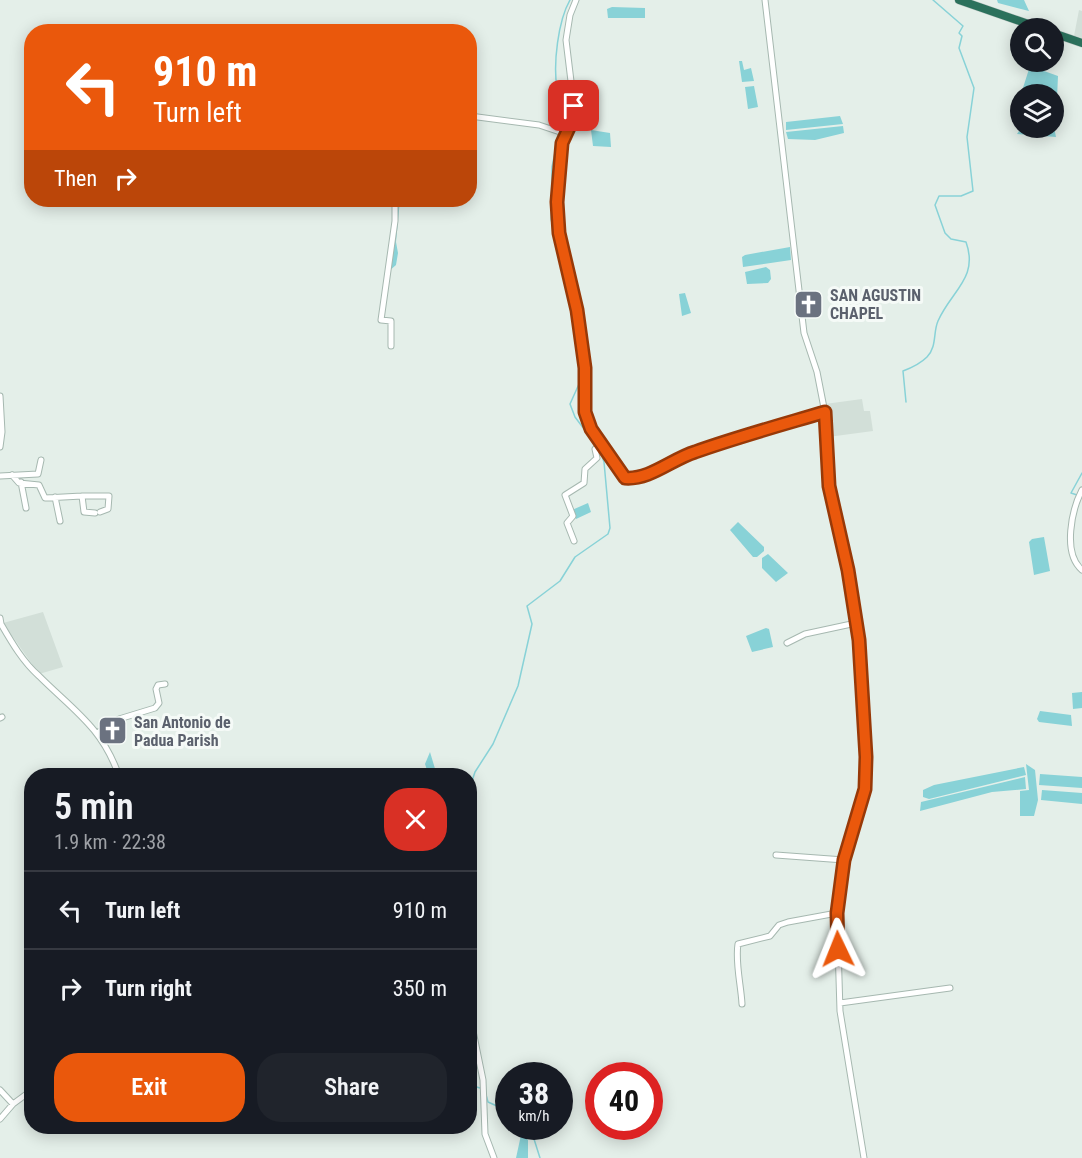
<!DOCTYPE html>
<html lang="en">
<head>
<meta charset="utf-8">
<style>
	:root { --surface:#171b24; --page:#20242c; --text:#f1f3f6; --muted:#9ea1a6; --line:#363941; --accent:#ea580c }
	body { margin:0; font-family:"Roboto Condensed",sans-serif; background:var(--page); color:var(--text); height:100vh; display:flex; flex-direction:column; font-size:22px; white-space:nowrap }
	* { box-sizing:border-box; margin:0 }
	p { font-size:20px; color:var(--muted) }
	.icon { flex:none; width:33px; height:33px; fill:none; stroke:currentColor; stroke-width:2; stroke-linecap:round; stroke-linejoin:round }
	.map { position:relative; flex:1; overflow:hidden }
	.drawer { position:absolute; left:24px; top:768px; width:453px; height:366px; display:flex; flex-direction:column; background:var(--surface); border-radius:24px; box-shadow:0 3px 15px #0003 }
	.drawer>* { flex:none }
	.top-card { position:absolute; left:24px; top:24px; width:453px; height:183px; border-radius:24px; box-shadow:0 3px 15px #0003; background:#ea580c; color:#fff; overflow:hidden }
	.controls { position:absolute; left:1010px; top:18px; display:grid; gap:12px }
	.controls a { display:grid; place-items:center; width:54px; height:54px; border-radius:50%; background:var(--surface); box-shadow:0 3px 15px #0003; font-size:30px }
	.speed { position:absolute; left:495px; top:1062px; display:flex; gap:12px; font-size:30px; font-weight:700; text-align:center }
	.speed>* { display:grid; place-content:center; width:78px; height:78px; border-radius:50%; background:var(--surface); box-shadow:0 3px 15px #0003; line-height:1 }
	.speed small { font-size:15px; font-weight:400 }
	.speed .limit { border:9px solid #d22; background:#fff; color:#111 }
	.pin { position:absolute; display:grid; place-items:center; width:51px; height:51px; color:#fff; margin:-26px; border-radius:12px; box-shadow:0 3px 9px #0006 }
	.me { position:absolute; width:66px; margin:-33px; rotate:358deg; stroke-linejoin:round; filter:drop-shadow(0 0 4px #0008) }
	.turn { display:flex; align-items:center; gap:21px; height:126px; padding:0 30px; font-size:27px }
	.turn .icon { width:78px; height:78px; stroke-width:2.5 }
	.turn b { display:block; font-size:42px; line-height:51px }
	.then { display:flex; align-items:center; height:57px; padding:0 30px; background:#0003; gap:12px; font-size:22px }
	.round { display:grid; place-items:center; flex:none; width:63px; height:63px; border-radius:24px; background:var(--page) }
	.headline { display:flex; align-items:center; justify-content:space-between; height:102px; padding:0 30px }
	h1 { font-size:36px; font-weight:600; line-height:45px }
	.action { display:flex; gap:12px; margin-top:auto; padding:12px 30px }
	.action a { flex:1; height:69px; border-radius:24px; background:var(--accent); color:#fff; font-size:24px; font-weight:600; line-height:69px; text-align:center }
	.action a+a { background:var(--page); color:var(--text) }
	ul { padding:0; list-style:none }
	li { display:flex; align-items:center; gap:18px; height:78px; padding:0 30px; border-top:2px solid var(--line) }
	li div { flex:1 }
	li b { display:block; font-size:22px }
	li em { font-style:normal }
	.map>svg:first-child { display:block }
	.built { fill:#d2dfd8 }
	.water { fill:#88d2d7 }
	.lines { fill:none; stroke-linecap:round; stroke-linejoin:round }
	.stream { stroke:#88d2d7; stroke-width:1.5 }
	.minor-casing { stroke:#a6b8b0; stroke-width:7 }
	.highway-casing { stroke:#c1cac7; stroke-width:9 }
	.minor { stroke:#fff; stroke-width:5 }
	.highway { stroke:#2b715c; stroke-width:8 }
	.route-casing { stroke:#983908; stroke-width:15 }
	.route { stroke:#ea580c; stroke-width:10 }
	.labels { text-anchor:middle; stroke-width:6; stroke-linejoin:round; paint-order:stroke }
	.worship-label { font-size:16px; font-weight:bold; fill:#5b616d; stroke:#f5faf7; text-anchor:start }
</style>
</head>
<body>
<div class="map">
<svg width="1082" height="1158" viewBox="0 0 1082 1158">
	<rect width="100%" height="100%" fill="#e4efe9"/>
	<path class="built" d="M1079 10 1082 11V38L1074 36Z
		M862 399 864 411H870L873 431 828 437 825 404Z
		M43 612 63 667 39 674 3 623Z"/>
	<path class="water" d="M997 0H1024L1029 11 998 3Z
		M612 7 645 8V18H608L607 9Z
		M739 61H742L744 70 751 68 754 81 742 82Z
		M1030 66 1058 76 1056 120 1053 119V94H1021Z
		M754 86 758 107 748 109 745 87Z
		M840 116 843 124 786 130V122Z
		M1053 122 1056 137 1017 134 1021 128H1053Z
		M843 126 844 133 815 140 788 139 786 132Z
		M591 130 610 133 611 147 593 146Z
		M396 200H400L396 242 398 253 396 265 388 272Z
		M790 247 791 260 743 267 742 257 745 255Z
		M766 267 770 270 771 279 768 283 747 284 745 272Z
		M685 293 691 313 682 316 679 294Z
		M588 503 591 512 576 519 572 510Z
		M738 522 764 547V551L757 557H753L730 530Z
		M1044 537 1050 571 1034 575 1029 542 1032 539Z
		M768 554 788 573 776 582 762 568V558Z
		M766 628 769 629 773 647 752 652 746 636Z
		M1082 692V708L1073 709 1072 693Z
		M1040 711 1071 715 1072 726 1039 722 1037 719Z
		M430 752 436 772 432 774 427 770 425 764Z
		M1026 764 1035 770 1038 800 1034 816H1020V791L1029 790Z
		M1024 767 1026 775 929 799 923 797V790L934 785Z
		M1040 774 1082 777V788L1039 785Z
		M1025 777 1026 789 992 792 920 811 921 802Z
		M1042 790 1082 793V804L1041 800Z
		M521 1135 528 1140V1158H516Z"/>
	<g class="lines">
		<path class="stream" d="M561 129C568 109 560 106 557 88 553 64 558 21 570 0
			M559 133 552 167 551 219 565 274 580 369 579 384 570 404 575 417 596 445
			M906 402 903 371C911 368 922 362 927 357 937 347 933 332 938 321 951 291 979 278 966 242L951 239 945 233 935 205 939 196H961L973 191 967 137 974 88 959 48 962 36 959 33 963 26 933 0
			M1077 495 1071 493 1082 473
			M470 787 475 772 493 744 518 686 532 624 527 606 560 581 575 557 608 534 610 528 604 462 599 448
			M470 1085 480 1088
			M485 1091 488 1102 508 1111
			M524 1126 534 1139 540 1158"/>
		<defs>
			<path id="minor" d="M576 0 570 15 566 40 574 106 573 119 562 143 557 202 559 233 577 310 585 368 586 412 591 429 625 478 628 479 657 470 691 453 825 413
				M765 0 804 333 817 372 825 413 829 486 851 588 864 693 865 788 844 860 837 913 840 1011 864 1158
				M470 116 539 125 566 134
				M391 346V321L381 320 395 221V200
				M0 396 2 432 0 447
				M12 475 19 483 39 485 45 498 82 496
				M0 476 38 474 41 460
				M21 482 26 508
				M1082 490C1072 509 1062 553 1082 570
				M55 497 60 521
				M95 513 84 512 82 496H109L108 509 100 512
				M574 541 567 523 573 516 565 495 584 483 585 469 597 458 595 449 601 445
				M0 618 1 624C12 643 23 662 39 676 73 710 102 727 119 776
				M787 643 805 634 856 623
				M0 718 2 717
				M97 733 119 719 155 708 159 703 156 689 158 685 165 684
				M776 855 844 860
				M470 984 473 1031 483 1080 485 1134 494 1158
				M840 1003 950 988
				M742 1004C741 985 735 962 738 944L770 936 779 925 788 922 837 913
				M0 1090 13 1104
				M0 1119 13 1104 32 1090"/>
			<path id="highway" d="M959 0 1040 28
				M1053 33 1082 43"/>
		</defs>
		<use href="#minor" class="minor-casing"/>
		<use href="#highway" class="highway-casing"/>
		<use href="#minor" class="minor"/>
		<use href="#highway" class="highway"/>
	</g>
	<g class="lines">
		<defs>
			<path id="route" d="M574 106 573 119 562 143 557 202 559 233 577 310 585 368V412L591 429 625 478C650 480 672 459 695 452 737 437 781 425 825 412L829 486 848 570 859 640 866 757 865 789 844 860 837 913 838 949"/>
		</defs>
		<use href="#route" class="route-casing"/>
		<use href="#route" class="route"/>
	</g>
	<defs>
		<symbol id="church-square" viewBox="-11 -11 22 22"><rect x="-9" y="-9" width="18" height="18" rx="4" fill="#6b7280" stroke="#f5faf7"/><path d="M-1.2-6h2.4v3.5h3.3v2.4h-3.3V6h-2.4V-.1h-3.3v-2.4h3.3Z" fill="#fff"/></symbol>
	</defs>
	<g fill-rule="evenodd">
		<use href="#church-square" x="792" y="288" width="33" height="33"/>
		<use href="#church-square" x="96" y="714" width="33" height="33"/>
	</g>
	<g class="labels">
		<g class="worship-label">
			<text x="830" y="301">SAN AGUSTIN<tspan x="830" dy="18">CHAPEL</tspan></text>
			<text x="134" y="728">San Antonio de<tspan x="134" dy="18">Padua Parish</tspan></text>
		</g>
	</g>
</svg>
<div class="controls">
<a><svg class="icon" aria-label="search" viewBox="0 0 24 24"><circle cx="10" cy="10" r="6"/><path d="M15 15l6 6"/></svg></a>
<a><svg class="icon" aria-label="layers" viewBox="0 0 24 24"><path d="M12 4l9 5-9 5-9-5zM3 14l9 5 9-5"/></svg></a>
</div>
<div class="speed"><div>38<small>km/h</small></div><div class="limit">40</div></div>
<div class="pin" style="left:574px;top:106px;background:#d93025"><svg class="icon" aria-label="arrive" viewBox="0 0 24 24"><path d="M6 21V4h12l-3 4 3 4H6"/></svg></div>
<svg class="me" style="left:838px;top:949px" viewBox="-20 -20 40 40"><path d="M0-17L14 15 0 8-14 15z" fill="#ea580c" stroke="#fff" stroke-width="4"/></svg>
<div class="top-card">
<div class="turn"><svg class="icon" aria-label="left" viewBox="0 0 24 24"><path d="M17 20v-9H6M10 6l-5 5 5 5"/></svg><div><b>910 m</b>Turn left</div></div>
<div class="then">Then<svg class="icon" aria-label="right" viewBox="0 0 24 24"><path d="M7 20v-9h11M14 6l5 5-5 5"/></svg></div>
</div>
<section class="drawer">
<div class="headline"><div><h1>5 min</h1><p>1.9 km · 22:38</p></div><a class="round" style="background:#d93025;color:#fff"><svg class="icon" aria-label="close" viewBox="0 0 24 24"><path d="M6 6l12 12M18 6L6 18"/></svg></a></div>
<ul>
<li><svg class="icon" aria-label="left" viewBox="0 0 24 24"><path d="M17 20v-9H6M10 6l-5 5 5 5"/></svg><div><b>Turn left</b></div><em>910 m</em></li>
<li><svg class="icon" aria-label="right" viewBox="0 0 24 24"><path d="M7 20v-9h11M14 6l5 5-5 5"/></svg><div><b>Turn right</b></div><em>350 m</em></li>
</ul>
<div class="action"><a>Exit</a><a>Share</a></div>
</section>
</div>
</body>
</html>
